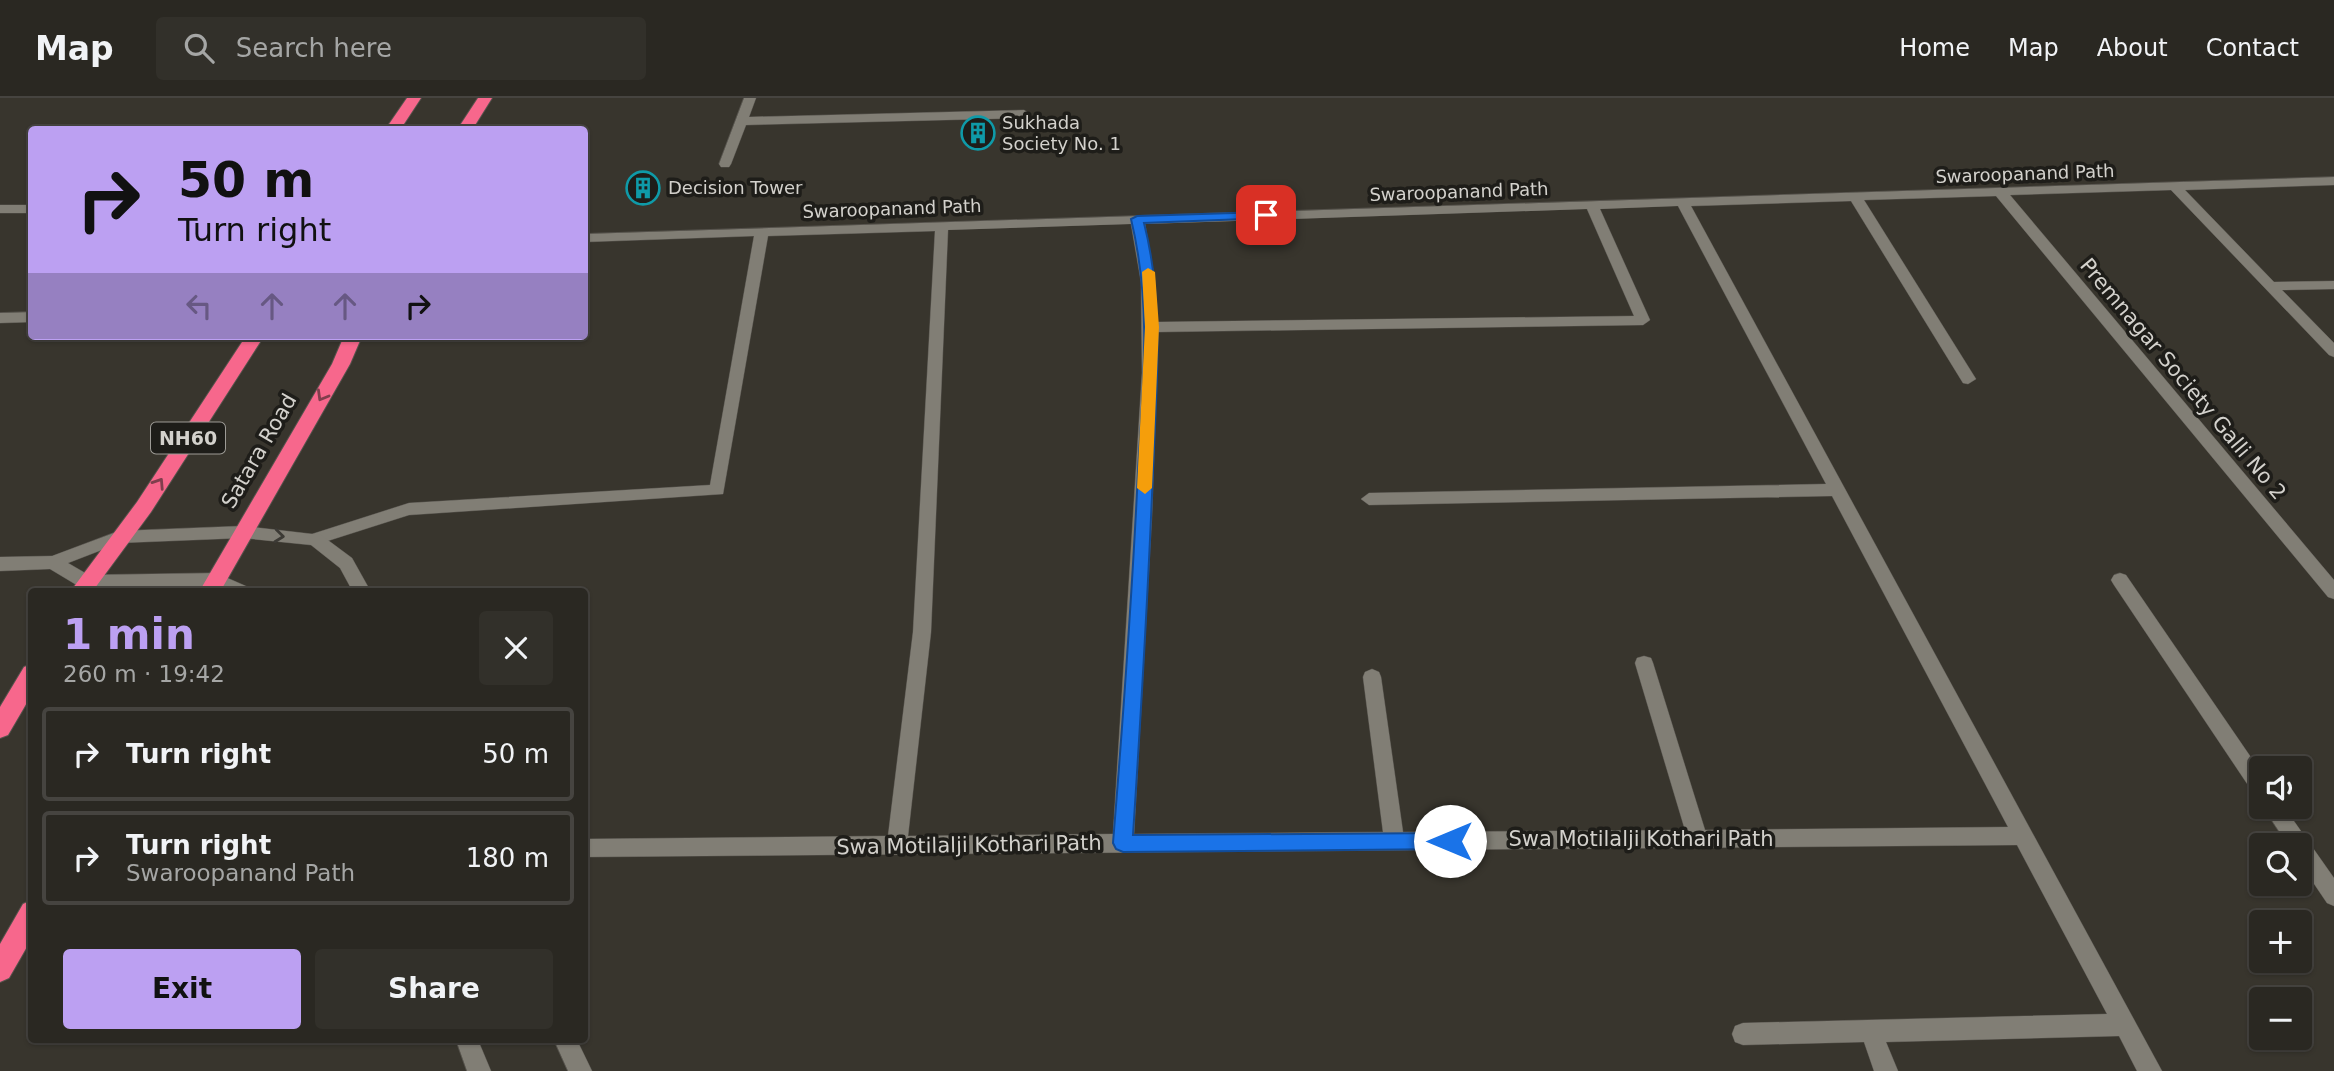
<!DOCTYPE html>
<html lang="en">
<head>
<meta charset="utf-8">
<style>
	:root { --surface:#2a2822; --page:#32302a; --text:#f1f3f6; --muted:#a5a6a5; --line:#464440; --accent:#bca0f2 }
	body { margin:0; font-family:"DejaVu Sans",sans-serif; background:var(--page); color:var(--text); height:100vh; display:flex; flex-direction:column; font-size:26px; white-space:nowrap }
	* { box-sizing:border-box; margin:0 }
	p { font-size:23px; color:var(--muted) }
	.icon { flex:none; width:38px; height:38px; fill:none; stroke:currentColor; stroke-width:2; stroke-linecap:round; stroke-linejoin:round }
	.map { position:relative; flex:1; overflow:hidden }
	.side { position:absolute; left:28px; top:490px; width:560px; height:455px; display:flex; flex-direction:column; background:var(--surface); border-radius:7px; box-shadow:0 2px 5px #0004,0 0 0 2px var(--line) }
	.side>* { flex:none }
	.guide { position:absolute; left:28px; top:28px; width:560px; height:214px; border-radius:7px; box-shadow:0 2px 5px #0004,0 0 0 2px var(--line); background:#bca0f2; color:#111; overflow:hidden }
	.tools { position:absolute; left:2249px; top:658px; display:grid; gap:14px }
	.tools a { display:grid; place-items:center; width:63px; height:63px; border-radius:7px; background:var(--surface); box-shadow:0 2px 5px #0004,0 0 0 2px var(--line); font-size:35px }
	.pin { position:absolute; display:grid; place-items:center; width:60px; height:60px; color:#fff; margin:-30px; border-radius:14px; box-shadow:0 4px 10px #0006 }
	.me { position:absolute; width:77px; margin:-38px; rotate:270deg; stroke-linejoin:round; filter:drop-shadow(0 0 5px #0008) }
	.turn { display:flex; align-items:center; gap:24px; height:147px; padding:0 35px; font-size:32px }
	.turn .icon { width:91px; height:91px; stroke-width:2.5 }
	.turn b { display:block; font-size:49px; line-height:60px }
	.lanes { display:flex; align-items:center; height:66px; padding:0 35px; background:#0003; justify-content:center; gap:35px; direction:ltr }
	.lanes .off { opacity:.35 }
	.round { display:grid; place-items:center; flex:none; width:74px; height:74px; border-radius:7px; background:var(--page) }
	.head { display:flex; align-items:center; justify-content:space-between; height:119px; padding:0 35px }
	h1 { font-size:42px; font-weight:700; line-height:52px; color:var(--accent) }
	.button { display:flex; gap:14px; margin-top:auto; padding:14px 35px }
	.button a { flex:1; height:80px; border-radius:7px; background:var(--accent); color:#111; font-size:28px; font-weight:700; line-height:80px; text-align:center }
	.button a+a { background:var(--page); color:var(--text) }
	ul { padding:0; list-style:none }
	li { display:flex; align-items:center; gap:21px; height:94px; margin:0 14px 10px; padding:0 21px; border:4px solid var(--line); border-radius:7px }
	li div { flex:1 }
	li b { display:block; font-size:26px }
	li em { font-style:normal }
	header { display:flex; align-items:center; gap:42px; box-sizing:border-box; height:98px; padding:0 35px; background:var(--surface); border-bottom:2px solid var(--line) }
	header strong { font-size:33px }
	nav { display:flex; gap:38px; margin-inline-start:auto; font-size:24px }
	.search { width:490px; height:63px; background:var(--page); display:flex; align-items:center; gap:18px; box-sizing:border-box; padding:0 24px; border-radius:7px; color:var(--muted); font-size:26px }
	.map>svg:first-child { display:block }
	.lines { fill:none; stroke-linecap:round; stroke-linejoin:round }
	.street-casing { stroke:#55524c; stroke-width:1 }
	.secondary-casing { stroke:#55524c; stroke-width:1 }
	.highway-casing { stroke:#55524c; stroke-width:2 }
	.street { fill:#817e75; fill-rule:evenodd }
	.secondary { fill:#817e75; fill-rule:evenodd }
	.highway { fill:#f7678c; fill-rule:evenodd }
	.oneway { stroke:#803e4d }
	.oneway2 { stroke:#3c3a35 }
	.route { fill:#1a73e8; stroke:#114b97; stroke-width:2 }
	.slow { fill:#f59e0b }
	.labels { text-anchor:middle; stroke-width:7; stroke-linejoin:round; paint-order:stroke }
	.far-poi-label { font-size:18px; fill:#d3d1cc; stroke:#1e1d19; text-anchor:start }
	.far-street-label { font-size:18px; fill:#d3d1cc; stroke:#1e1d19 }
	.shield { fill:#1e1d19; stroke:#9d9b96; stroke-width:2 }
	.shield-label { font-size:19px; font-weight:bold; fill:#d3d1cc }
	.street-label { font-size:21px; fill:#d3d1cc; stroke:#1e1d19 }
</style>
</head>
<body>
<header>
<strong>Map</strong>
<div class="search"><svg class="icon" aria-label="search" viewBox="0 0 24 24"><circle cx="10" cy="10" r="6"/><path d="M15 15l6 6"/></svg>Search here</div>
<nav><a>Home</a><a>Map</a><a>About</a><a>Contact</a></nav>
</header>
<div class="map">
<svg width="2334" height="973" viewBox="0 0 2334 973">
	<rect width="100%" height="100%" fill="#38352d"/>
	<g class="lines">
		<defs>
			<path id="street" d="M744 0H756L749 19 1024 12 1030 16 1024 20 746 27 731 66 729 69H721L719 66Z
				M2334 79V87L2185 92 2274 184 2334 183V191L2282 192 2334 245V259L2329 257 2171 92 2010 97 2334 482V501L2328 499 1996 98 1864 102 1976 281 1968 286 1963 285 1851 103 1691 108 2162 973H2137L2119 938 1886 944 1898 973H1874L1864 944 1743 947 1735 944 1732 936 1735 928 1743 925 2107 916 2017 747 584 759V741L888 738 913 534 935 133 768 138 723 396 409 417 315 447 307 441 309 437 409 405 710 387 754 138 584 144V136ZM1678 108 1826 386 1369 395 1361 401 1369 407 1832 398 2008 729 1705 732 1653 565 1651 560 1644 558 1637 560 1635 565 1685 732 1403 734 1381 579 1379 574 1372 571 1365 574 1363 579 1383 734 1134 736 1152 416 1158 234 1643 227 1650 222 1600 111ZM1587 111 1634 218 1157 224 1155 184 1145 126ZM1131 126 1141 184 1142 275 1113 736 908 738 931 534 948 132Z
				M0 107H32V115H0Z
				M32 214V224L0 225V215Z
				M119 433 127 439 125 443 68 465 92 479 95 484 92 489H80L50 471 0 473V459L52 458Z
				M2120 475 2126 477 2261 674V699L2254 696 2114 487 2111 482 2114 477Z
				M2263 709H2284L2334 780V808L2327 805 2300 765V747H2288Z"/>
			<path id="secondary" d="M243 428 321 437 352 460 371 494H353L340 470 311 447 243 440 119 445 111 439 119 433Z
				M216 475 248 489 251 494H224L214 489 86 491 80 489 77 484 80 479 86 477Z
				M456 942H478L491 973H467Z
				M554 942H577L592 973H568Z"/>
			<path id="highway" d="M407 0H421L400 32H385Z
				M478 0H492L472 32H457Z
				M246 238H264L151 414 92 494H70L137 404Z
				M344 238H362L350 266 220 494H199L332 266Z
				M32 566V596L8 637 0 640V609L24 569Z
				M32 802V840L9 880 0 884V846L23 806Z"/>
		</defs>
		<use href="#street" class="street-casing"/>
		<use href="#secondary" class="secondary-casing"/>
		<use href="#highway" class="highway-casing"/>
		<use href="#street" class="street"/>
		<use href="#secondary" class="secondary"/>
		<use href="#highway" class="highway"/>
	</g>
	<defs><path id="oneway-chevron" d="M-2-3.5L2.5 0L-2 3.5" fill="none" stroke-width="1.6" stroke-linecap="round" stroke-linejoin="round" transform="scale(1.75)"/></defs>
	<g class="oneway">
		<use href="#oneway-chevron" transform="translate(322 298) rotate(120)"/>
		<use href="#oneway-chevron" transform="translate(159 385) rotate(-57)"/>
	</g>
	<use class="oneway2" href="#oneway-chevron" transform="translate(279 438) rotate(6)"/>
	<path class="route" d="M1266 114 1270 115V120L1144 125C1165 207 1156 290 1153 374 1148 495 1141 616 1133 737L1450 735 1456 737 1459 743 1456 749 1450 751 1123 754 1116 751 1113 745C1123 622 1132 498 1138 374 1143 287 1152 208 1131 121L1137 118Z"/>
	<path class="slow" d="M1148 170 1155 174 1159 229 1152 390 1145 396 1137 390 1145 229 1142 174Z"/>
	<defs>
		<symbol id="building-ring" viewBox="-11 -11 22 22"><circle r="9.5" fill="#1e1d19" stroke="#0f9aa8" stroke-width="1.5"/><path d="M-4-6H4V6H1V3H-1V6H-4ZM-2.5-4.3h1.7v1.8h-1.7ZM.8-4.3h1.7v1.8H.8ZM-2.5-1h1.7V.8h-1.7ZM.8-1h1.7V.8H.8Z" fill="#0f9aa8"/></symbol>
	</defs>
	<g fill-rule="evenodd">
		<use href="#building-ring" x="959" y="16" width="38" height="38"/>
		<use href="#building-ring" x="624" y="71" width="38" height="38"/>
	</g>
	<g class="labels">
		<g class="far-poi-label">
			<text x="1002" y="31">Sukhada<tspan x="1002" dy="21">Society No. 1</tspan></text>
			<text x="668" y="96">Decision Tower</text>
		</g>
		<g class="far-street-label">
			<text transform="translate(2025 76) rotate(-2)" y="6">Swaroopanand Path</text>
			<text transform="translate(1459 94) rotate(-2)" y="6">Swaroopanand Path</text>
			<text transform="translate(892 111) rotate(-2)" y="6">Swaroopanand Path</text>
		</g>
		<rect class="shield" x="151" y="324.5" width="74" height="31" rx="5"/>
		<g class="shield-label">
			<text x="188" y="347">NH60</text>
		</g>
		<g class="street-label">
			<text transform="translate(2183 281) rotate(50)" y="7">Premnagar Society Galli No 2</text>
			<text transform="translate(259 353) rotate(-60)" y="7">Satara Road</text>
			<text x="1641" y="748">Swa Motilalji Kothari Path</text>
			<text transform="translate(969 747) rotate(-1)" y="7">Swa Motilalji Kothari Path</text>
		</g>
	</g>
</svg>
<div class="tools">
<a><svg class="icon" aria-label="sound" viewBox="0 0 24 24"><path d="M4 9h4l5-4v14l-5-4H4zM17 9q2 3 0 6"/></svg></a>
<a><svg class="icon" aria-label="search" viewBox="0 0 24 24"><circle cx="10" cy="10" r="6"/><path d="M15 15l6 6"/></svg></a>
<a>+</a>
<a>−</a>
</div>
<div class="pin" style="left:1266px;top:117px;background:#d93025"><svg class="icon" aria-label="arrive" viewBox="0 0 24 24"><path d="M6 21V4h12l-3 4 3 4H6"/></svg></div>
<svg class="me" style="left:1450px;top:743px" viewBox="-20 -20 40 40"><circle r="19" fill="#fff"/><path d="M0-13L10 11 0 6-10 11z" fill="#1a73e8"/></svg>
<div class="guide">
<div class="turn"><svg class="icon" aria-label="right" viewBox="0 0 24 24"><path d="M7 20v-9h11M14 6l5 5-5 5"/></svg><div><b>50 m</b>Turn right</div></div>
<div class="lanes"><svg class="icon off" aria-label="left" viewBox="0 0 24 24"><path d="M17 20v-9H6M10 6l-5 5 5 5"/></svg><svg class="icon off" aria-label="ahead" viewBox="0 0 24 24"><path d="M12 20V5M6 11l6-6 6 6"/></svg><svg class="icon off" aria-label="ahead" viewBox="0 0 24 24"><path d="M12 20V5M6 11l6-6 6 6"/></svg><svg class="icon" aria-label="right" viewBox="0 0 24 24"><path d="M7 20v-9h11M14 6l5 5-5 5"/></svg></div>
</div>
<section class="side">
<div class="head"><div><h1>1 min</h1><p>260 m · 19:42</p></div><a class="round"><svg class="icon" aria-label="close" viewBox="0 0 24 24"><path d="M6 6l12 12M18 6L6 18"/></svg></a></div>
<ul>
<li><svg class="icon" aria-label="right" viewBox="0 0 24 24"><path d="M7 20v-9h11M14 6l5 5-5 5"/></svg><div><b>Turn right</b></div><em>50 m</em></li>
<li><svg class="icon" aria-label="right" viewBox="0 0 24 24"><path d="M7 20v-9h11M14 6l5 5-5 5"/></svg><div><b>Turn right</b><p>Swaroopanand Path</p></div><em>180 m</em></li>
</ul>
<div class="button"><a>Exit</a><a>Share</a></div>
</section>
</div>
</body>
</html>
